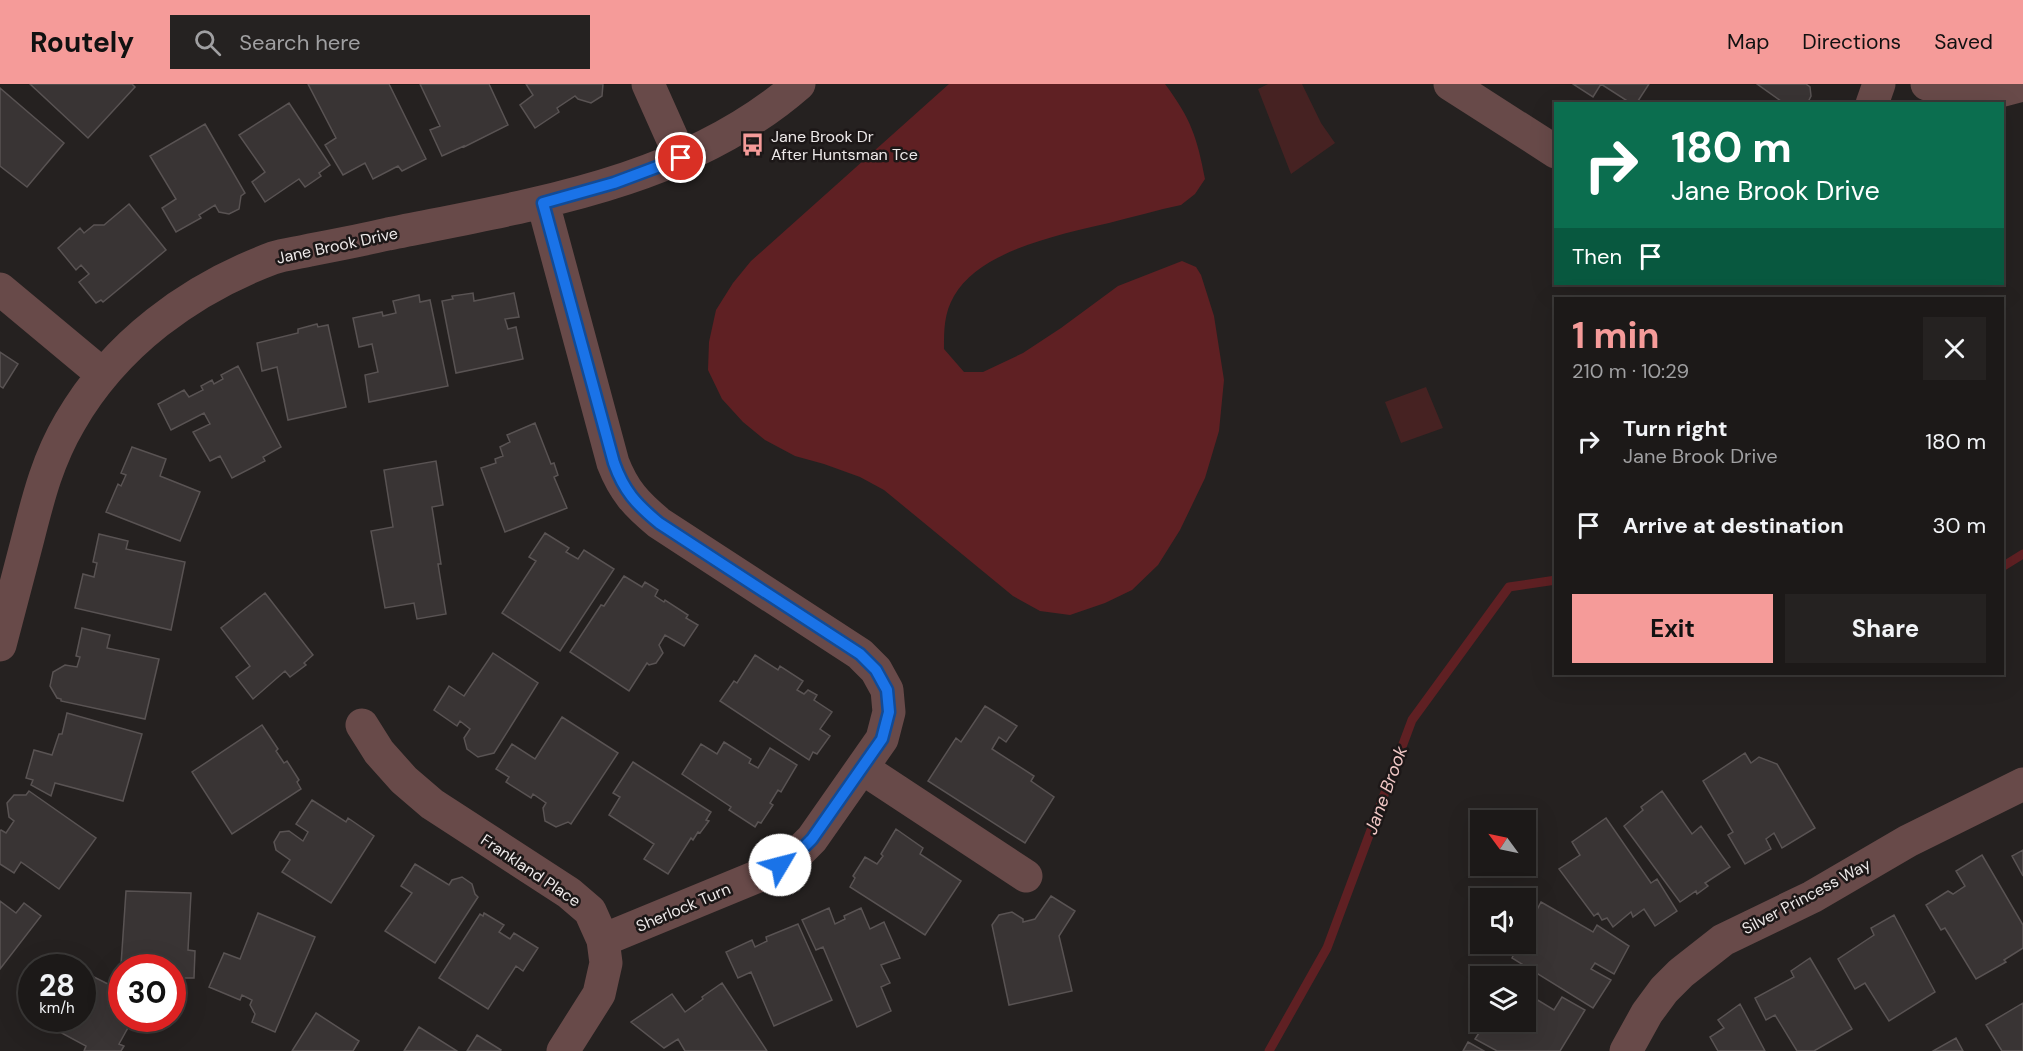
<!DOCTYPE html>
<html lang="en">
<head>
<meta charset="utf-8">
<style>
	:root { --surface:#1c1918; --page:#252221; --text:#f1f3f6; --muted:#a0a0a2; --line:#3a3837; --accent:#f59b99 }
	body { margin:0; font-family:"DM Sans",sans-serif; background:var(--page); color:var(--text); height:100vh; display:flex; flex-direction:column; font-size:22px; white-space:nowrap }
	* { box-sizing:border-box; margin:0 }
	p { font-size:20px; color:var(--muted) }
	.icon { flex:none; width:33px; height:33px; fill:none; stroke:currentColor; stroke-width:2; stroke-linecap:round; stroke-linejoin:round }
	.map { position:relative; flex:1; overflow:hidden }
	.panel { position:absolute; left:1554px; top:213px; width:450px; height:378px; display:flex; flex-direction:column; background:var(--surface); border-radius:0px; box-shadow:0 6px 24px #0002,0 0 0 2px var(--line) }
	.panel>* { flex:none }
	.top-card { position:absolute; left:1554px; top:18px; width:450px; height:183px; border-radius:0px; box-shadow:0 6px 24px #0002,0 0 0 2px var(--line); background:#0b6e4f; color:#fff; overflow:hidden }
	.needle { width:39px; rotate:303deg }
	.controls { position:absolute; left:1470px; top:726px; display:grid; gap:12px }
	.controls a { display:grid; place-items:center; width:66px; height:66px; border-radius:0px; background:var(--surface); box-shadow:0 6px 24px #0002,0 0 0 2px var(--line); font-size:30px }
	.speed { position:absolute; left:18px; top:870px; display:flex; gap:12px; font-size:30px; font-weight:700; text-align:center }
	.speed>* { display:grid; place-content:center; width:78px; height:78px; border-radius:50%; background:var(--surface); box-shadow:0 6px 24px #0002,0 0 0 2px var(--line); line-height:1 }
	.speed small { font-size:15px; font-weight:400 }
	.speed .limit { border:9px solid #d22; background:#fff; color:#111 }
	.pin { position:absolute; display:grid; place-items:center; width:51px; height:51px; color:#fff; margin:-26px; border:3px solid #fff; border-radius:50%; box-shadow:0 2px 6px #0007 }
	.me { position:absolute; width:66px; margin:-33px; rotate:53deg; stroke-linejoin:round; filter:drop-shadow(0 0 4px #0008) }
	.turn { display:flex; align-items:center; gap:21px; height:126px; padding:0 18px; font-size:27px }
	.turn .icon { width:78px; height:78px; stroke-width:2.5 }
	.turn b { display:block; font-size:42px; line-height:51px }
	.then { display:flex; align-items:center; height:57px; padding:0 18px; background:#0003; gap:12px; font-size:22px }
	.round { display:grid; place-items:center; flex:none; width:63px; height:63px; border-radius:0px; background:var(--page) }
	.headline { display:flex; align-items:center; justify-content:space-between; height:102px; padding:0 18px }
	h1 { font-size:36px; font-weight:700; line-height:45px; color:var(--accent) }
	.action { display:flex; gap:12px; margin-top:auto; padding:12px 18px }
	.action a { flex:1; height:69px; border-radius:0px; background:var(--accent); color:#111; font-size:24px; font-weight:700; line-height:69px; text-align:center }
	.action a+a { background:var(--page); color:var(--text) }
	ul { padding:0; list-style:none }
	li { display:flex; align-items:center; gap:18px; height:84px; padding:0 18px }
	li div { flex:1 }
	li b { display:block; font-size:22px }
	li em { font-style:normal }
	header { display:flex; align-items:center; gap:36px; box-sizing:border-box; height:84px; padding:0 30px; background:var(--accent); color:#111 }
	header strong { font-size:28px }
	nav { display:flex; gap:33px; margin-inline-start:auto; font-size:21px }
	.search { width:420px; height:54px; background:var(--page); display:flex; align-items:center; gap:15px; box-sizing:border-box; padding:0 21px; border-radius:0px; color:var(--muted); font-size:22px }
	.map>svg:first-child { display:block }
	.green { fill:#462222 }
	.water { fill:#5f2023 }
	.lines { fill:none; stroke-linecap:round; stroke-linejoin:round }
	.stream { stroke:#5f2023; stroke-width:9 }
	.building { fill:#393434; stroke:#595353; stroke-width:1.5 }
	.minor { stroke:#684a49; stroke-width:33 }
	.route-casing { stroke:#114b97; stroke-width:15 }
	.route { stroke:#1a73e8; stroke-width:10 }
	.labels { text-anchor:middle; stroke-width:5; stroke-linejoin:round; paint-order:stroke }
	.poi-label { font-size:16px; fill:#ede9e9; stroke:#1c1717; text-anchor:start }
	.street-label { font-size:16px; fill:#ede9e9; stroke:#1c1717 }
	.water-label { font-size:18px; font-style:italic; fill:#f2c8c6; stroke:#1c1717 }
</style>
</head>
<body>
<header>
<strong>Routely</strong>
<div class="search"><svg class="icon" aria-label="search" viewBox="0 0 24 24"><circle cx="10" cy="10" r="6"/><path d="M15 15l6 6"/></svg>Search here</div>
<nav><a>Map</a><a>Directions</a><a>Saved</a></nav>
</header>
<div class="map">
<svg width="2023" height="967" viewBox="0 0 2023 967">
	<rect width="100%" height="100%" fill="#252120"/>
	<path class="green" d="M1268 0H1302L1321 39 1335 59 1291 90 1258 5Z
		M1426 303 1443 344 1401 359 1385 318Z"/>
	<path class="water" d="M949 0H1165C1191 35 1197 53 1205 95L1195 110 1181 121C1157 126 1133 133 1109 139 1062 150 980 166 954 212 944 229 944 246 944 265L964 288H983L1023 269 1061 244 1118 202 1182 177 1196 183 1201 191 1214 232 1224 296 1219 347 1205 394 1180 446 1158 481 1132 506 1105 519 1070 531 1040 527 1013 512 884 406 860 393 824 380 795 372 765 356 743 338 722 315 708 286 709 258 716 226 733 199 751 177Z"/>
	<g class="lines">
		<path class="stream" d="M2002 483 2023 470
			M1269 967 1327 864 1412 636 1509 503 1556 496"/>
	</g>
	<path class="building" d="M30 0H132L135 3 88 54Z
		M308 0H389L426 75 402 87 398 82 373 95 365 79 343 91 325 61 336 54Z
		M420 0H489L508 41 464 63V62L442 72 430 46 440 42Z
		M526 0H603L602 12 591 19 578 15 575 12 557 24 559 28 535 44 520 21 533 11Z
		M1573 0H1649L1636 20H1632L1601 0 1593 13Z
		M1757 0H1806L1810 3 1811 12 1807 20H1785Z
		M0 4 64 59 27 103 0 82Z
		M289 19 330 81 319 89 321 92 305 103 299 95 265 118 252 98 265 88 239 51Z
		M205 40 245 109 241 112 239 125 229 130 219 128 215 121 199 131 201 134 176 148 162 124 176 115 150 72Z
		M129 120 166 166 103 218 101 216 96 219 79 198 89 190 81 181 76 186 58 164 80 144 84 149 94 141H104Z
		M473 209 474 217 514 209 519 233 505 235 508 245 516 243 523 275 456 289 442 217 453 215 452 212Z
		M419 211 420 218 430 216 448 302 369 318 365 291 378 288 372 260 359 263 353 234 382 228 383 232 396 229 393 217Z
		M317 240 318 243 328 241 346 323 288 336 277 283 262 287 257 259 298 249V245Z
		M0 268 18 280 3 304 0 302Z
		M238 282 281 363 263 373 265 377 232 394 220 372 210 377 193 348 210 340 204 329 171 346 158 320 184 306 189 313 203 306 201 302 212 296 214 300 223 295 221 291Z
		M535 339 551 380 554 379 558 391 554 393 567 424 505 448 481 384 496 379 495 375 503 372 500 363 510 358 507 351Z
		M132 363 166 375 160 392 200 408 180 457 106 428 118 400 121 402 126 391 121 389Z
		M436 377 443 421 432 423 441 480H438L446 530 417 535 414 519 385 524 371 447 393 443 384 386Z
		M545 449 569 464 566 468 578 475 584 466 614 485 560 567 502 529 536 477 529 473Z
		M99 450 128 457 126 465 185 478 171 546 75 524 83 490 94 493 97 479 93 478Z
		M624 492 642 503 645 498 658 506 655 512 664 518 665 516 688 531 686 534 698 541 684 562 665 551 659 561 663 569 656 579 649 581 647 579 629 607 570 568 601 521 604 522Z
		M265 509 313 571 304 579 306 581 290 593 285 587 253 615 236 593 250 582 221 544Z
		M82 544 110 551 107 564 159 575 145 635 61 617V615L57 614 50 602 53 588 65 581 77 583 80 573 76 572Z
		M493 569 538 599 494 669 478 673 467 665 464 654 470 645 460 637 457 642 434 626 449 602 464 612Z
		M755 571 778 586 780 582 803 597 797 606 804 610 808 606 817 611 814 616 832 628 820 645 830 652 817 670 813 668 809 676 720 617 734 597 737 599Z
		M985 622 1017 642 1006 658 999 653 992 665 1034 692 1031 697 1054 713 1025 759 928 697 956 654 961 658Z
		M67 629 142 650 123 717 55 699 51 712 31 701 33 696 26 694 34 666 52 671 59 650H62Z
		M562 633 618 669 571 740 568 738 556 743 545 737 543 724 546 719 533 710 531 714 506 698 509 693 496 685 512 660 535 675Z
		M262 641 278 665 276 667 284 679 287 677 299 696 297 698 301 705 232 750 192 688Z
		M724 658 751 675 749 679 758 684 770 664 797 681 781 708 778 706 770 719 773 721 761 739 758 738 755 743 729 726 731 723 682 690 701 660 717 670Z
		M1745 669 1751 679 1759 673 1777 680 1815 744 1782 764 1774 749 1766 755 1771 765 1745 780 1728 751 1733 748 1703 697Z
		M633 678 711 728 706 736 709 737 700 749 698 748 693 756 691 754 668 790 644 775 654 760 609 731 620 713 613 709Z
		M29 707 96 754 59 805 21 778 14 789 0 780V747L1 746 6 749 14 737 9 733 7 719 14 711H26Z
		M1662 707 1692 750 1701 742 1730 783 1705 799 1708 802 1697 810 1696 807 1680 818 1624 742 1643 726 1641 723Z
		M312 716 346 738 348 734 374 752 331 819 282 788 290 776 276 766 274 758 280 748 289 747 303 757 308 748 296 740Z
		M1606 734 1651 799 1657 795 1677 827 1655 842 1644 825 1633 833 1631 828 1613 843 1607 834 1602 836 1598 829 1594 832 1559 785 1580 771 1572 758Z
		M896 745 923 764 920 770 961 797 925 851 850 803 855 794 853 792 865 773 877 780 883 772 881 770Z
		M2023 766V792L2012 772Z
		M1982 771 2023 841V864L2004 876 2006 878 1976 895 1945 844 1941 846 1926 821 1948 807 1953 810 1965 802 1956 787Z
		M415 780 449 801 452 796 462 793 472 800 475 810 478 813 435 879 385 847 412 809 401 802Z
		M126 807 191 809 188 866 195 867 194 894H172V884H166V882L123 884 124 881H121Z
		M1051 812 1075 827 1059 852 1072 907 1009 921 992 841 999 831 1012 828 1023 835V838L1035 835Z
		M0 817 16 829 24 819 41 832 0 885Z
		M1541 818 1593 848 1597 841 1629 862 1614 890 1595 879 1591 885 1611 896 1593 924 1512 874 1519 860H1526V847Z
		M829 824 835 840 845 835 844 832 861 824 870 845 884 838 900 874 881 881 890 899 881 903 891 927 857 943 823 863 816 866 802 836Z
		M258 829 315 853 275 948 252 938 255 930 250 921 252 916 242 911 240 916 209 903 224 869 240 875Z
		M484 829 504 841 499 848 510 855 514 849 538 864 523 887 516 882 488 925 439 894 480 830 483 832Z
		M1894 831 1935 908 1889 937 1865 899 1855 905 1838 875 1874 851 1871 844Z
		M798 840 832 916 774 942 751 888 738 894 726 868 752 856 755 863 767 857 766 853Z
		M1810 874 1852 945 1814 967H1797L1775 931 1766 936 1755 914 1794 893 1791 887Z
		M82 887 122 907V934H141L137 940 129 942 119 960 124 962 121 967H84L86 962 34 934H82Z
		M722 899 767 967H685L678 955 664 964 631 938 672 910 685 928 703 915 702 913Z
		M1526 909 1554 926 1562 913 1585 926 1560 967H1497L1475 955 1486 938H1526Z
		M2023 919V967H2002L1986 941Z
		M1740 920 1765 967H1718L1710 953 1724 944 1718 936Z
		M316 929 359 957 353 967H292Z
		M419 943 457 967H404Z
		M477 951 501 966 500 967H467Z
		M1956 954 1963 967H1933Z
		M1468 958 1484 967H1463Z"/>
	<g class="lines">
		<path class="minor" d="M648 0 681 74
			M1450 0 1556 68
			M1927 0 1996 8 2023 1
			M1872 20 1879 0
			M543 119 613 379C624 407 636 420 659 439L860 570 876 586 887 606 889 628 882 655 812 755 797 770 761 791 603 856
			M0 205 102 290
			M0 561C9 527 18 492 27 458 38 415 47 377 70 338 115 260 190 205 273 174 285 170 298 169 310 166 336 161 362 156 388 150 530 121 686 99 799 0
			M362 641 379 668 404 696 432 720 569 809 590 827 603 856 606 879 599 910 563 967
			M862 684 1026 792
			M1626 967 1647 929 1664 906 1681 889 1723 856 1812 813 1908 757 2023 700"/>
	</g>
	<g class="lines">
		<defs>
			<path id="route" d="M681 74 614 99 543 119 614 379C624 407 636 420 659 439L860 570 876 586 887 606 889 628 882 655 812 755 797 770 780 781"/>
		</defs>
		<use href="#route" class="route-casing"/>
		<use href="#route" class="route"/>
	</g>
	<defs>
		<symbol id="bus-bare" viewBox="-9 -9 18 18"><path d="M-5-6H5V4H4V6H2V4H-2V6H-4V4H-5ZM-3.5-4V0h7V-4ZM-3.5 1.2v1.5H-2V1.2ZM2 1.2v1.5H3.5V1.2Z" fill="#f59b99" stroke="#1c1717" stroke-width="2.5" paint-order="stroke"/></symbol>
	</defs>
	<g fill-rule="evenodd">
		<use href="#bus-bare" x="736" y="44" width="33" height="33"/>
	</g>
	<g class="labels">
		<g class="poi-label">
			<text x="771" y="58">Jane Brook Dr<tspan x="771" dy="18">After Huntsman Tce</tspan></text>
		</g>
		<g class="street-label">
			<text transform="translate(337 161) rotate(-12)" y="6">Jane Brook Drive</text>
			<text transform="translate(531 786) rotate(34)" y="6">Frankland Place</text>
			<text transform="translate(1806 812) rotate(-28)" y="6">Silver Princess Way</text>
			<text transform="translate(683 823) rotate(-23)" y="6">Sherlock Turn</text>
		</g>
		<g class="water-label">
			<text transform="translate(1386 706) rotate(-70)" y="6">Jane Brook</text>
		</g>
	</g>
</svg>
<div class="controls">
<a><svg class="needle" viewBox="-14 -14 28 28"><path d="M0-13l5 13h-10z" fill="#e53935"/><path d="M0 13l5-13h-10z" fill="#a0a0a2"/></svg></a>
<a><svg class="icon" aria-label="sound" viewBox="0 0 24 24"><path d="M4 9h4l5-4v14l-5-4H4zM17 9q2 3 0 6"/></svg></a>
<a><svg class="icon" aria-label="layers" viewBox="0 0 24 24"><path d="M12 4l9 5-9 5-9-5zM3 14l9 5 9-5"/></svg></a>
</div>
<div class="speed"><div>28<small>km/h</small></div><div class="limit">30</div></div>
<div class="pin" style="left:681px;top:74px;background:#d93025"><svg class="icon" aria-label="arrive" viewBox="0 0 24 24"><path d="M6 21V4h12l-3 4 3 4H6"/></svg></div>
<svg class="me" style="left:780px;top:781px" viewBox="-20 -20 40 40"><circle r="19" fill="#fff"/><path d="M0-13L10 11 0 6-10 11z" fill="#1a73e8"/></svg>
<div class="top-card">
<div class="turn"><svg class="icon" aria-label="right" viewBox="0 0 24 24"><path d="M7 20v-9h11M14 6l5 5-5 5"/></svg><div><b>180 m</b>Jane Brook Drive</div></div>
<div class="then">Then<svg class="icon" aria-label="arrive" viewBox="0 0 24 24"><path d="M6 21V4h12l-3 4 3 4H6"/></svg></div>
</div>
<section class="panel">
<div class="headline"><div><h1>1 min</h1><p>210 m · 10:29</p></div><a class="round"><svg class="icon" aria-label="close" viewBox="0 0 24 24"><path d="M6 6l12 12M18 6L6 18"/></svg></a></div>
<ul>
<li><svg class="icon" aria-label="right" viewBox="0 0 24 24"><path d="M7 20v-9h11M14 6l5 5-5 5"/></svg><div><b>Turn right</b><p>Jane Brook Drive</p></div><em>180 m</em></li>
<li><svg class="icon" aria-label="arrive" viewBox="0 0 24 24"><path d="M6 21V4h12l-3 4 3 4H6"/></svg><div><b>Arrive at destination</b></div><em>30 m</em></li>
</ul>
<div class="action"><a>Exit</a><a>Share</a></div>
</section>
</div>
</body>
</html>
